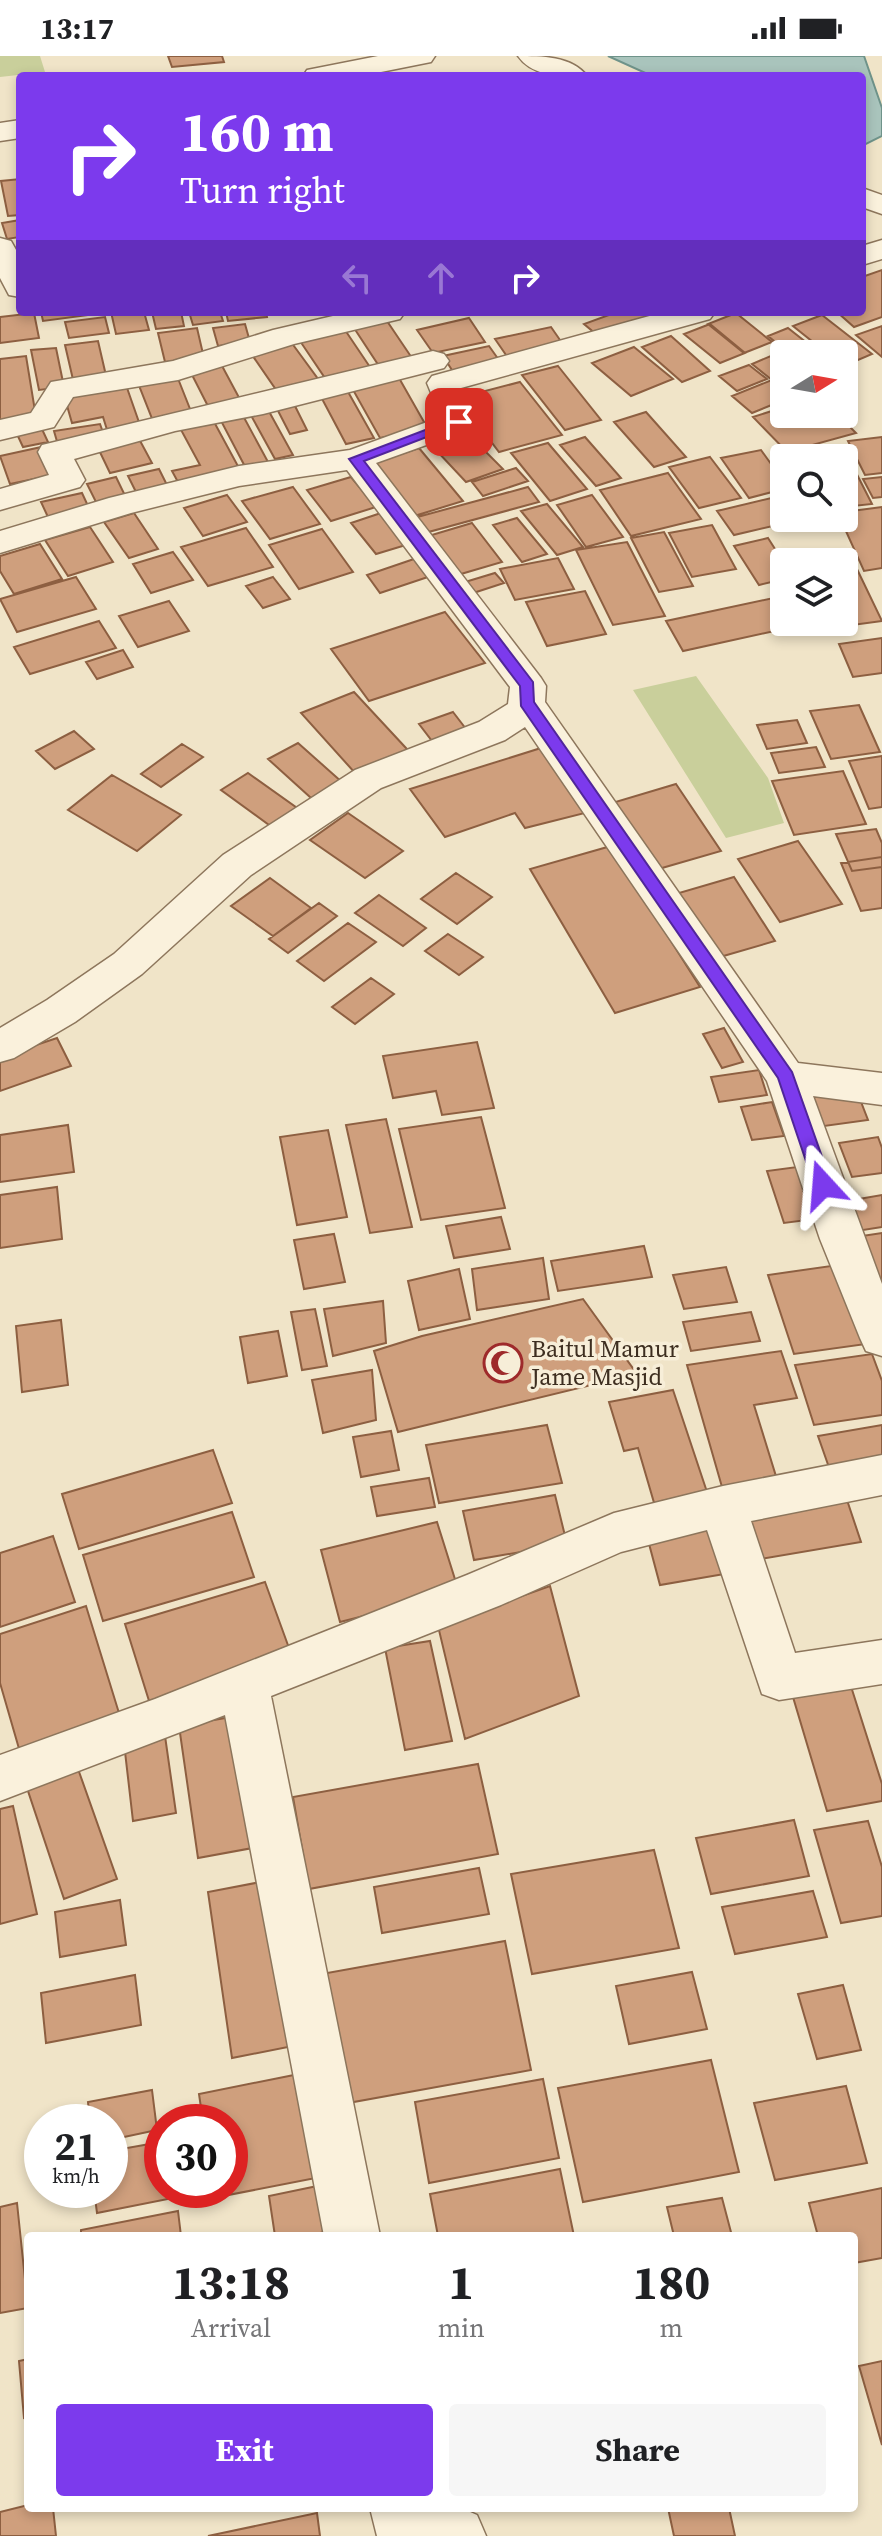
<!DOCTYPE html>
<html lang="en">
<head>
<meta charset="utf-8">
<style>
	:root { --surface:#fff; --page:#f6f6f6; --text:#202124; --muted:#757577; --accent:#7c3aed }
	body { margin:0; font-family:"Source Serif 4",serif; background:var(--page); color:var(--text); height:100vh; display:flex; flex-direction:column; font-size:30px; white-space:nowrap }
	* { box-sizing:border-box; margin:0 }
	p { font-size:26px; color:var(--muted) }
	.icon { flex:none; width:44px; height:44px; fill:none; stroke:currentColor; stroke-width:2; stroke-linecap:round; stroke-linejoin:round }
	.map { position:relative; flex:1; overflow:hidden }
	.side { position:absolute; left:24px; top:2176px; width:834px; height:280px; display:flex; flex-direction:column; background:var(--surface); border-radius:8px; box-shadow:0 4px 12px #0003 }
	.side>* { flex:none }
	.guide { position:absolute; left:16px; top:16px; width:850px; height:244px; border-radius:8px; box-shadow:0 4px 12px #0003; background:#7c3aed; color:#fff; overflow:hidden }
	.needle { width:52px; rotate:79deg }
	.tools { position:absolute; left:770px; top:284px; display:grid; gap:16px }
	.tools a { display:grid; place-items:center; width:88px; height:88px; border-radius:8px; background:var(--surface); box-shadow:0 4px 12px #0003; font-size:40px }
	.speed { position:absolute; left:24px; top:2048px; display:flex; gap:16px; font-size:40px; font-weight:700; text-align:center }
	.speed>* { display:grid; place-content:center; width:104px; height:104px; border-radius:50%; background:var(--surface); box-shadow:0 4px 12px #0003; line-height:1 }
	.speed small { font-size:20px; font-weight:400 }
	.speed .limit { border:12px solid #d22; background:#fff; color:#111 }
	.pin { position:absolute; display:grid; place-items:center; width:68px; height:68px; color:#fff; margin:-34px; border-radius:16px; box-shadow:0 4px 12px #0006 }
	.me { position:absolute; width:88px; margin:-44px; rotate:341deg; stroke-linejoin:round; filter:drop-shadow(0 0 6px #0008) }
	.turn { display:flex; align-items:center; gap:28px; height:168px; padding:0 32px; font-size:36px }
	.turn .icon { width:104px; height:104px; stroke-width:2.5 }
	.turn b { display:block; font-size:56px; line-height:68px }
	.lanes { display:flex; align-items:center; height:76px; padding:0 32px; background:#0003; justify-content:center; gap:40px; direction:ltr }
	.lanes .off { opacity:.35 }
	.eta { display:flex; justify-content:space-evenly; align-items:center; height:136px; text-align:center }
	.eta b { font-size:48px; font-weight:700; line-height:56px }
	.action { display:flex; gap:16px; margin-top:auto; padding:16px 32px }
	.action a { flex:1; height:92px; border-radius:8px; background:var(--accent); color:#fff; font-size:32px; font-weight:700; line-height:92px; text-align:center }
	.action a+a { background:var(--page); color:var(--text) }
	.status { display:flex; justify-content:space-between; align-items:center; height:56px; padding:0 40px; background:var(--surface); direction:ltr }
	.status svg { height:22px; fill:currentColor }
	.map>svg:first-child { display:block }
	.green { fill:#c9cf9b }
	.water { fill:#a9c4bc; stroke:#6f938a; stroke-width:2 }
	.building { fill:#cf9f7d; stroke:#8d5f41; stroke-width:2 }
	.lines { fill:none; stroke-linecap:round; stroke-linejoin:round }
	.minor-casing { stroke:#8d765c; stroke-width:3 }
	.minor { fill:#faf1dc; fill-rule:evenodd }
	.route { fill:#7c3aed; stroke:#51269a; stroke-width:2 }
	.labels { text-anchor:middle; stroke-width:7; stroke-linejoin:round; paint-order:stroke }
	.poi-label { font-size:24px; fill:#3d2e20; stroke:#f7eed8; text-anchor:start }
</style>
</head>
<body>
<div class="status"><b>13:17</b><svg viewBox="0 0 49 12"><path d="M0 12V9h3v3zM5 12V6h3v6zM10 12V3h3v9zM15 12V0h3v12zM26 1h20v11H26zM47 4h2v5h-2z"/></svg></div>
<div class="map">
<svg width="882" height="2480" viewBox="0 0 882 2480">
	<rect width="100%" height="100%" fill="#f0e4c8"/>
	<path class="green" d="M0 0H40L45 16 0 21Z
		M696 620 768 722 784 767 726 782 633 634Z"/>
	<path class="water" d="M608 0H864L882 52V80L862 90V20H652Z"/>
	<path class="building" d="M168 0H222L224 6 172 11Z
		M20 123V159L8 160 1 125Z
		M20 164V181L7 183 2 167Z
		M882 214V261L854 271 837 256H862V221Z
		M41 256H95L96 258 43 265Z
		M111 256H144L149 274 116 278Z
		M152 256H181L184 270 156 273Z
		M189 256H220L223 265 193 269Z
		M226 256H266L267 261 228 265Z
		M617 256H640L656 269 608 288 584 268Z
		M34 257 39 282 0 287V261Z
		M736 257 772 286 744 297 708 268Z
		M822 259 872 298 844 310V298H828L793 270Z
		M105 261 109 277 69 282 65 266Z
		M469 262 485 286 433 297 417 274Z
		M387 265 414 305 381 313 354 272Z
		M245 268 250 286 218 290 213 272Z
		M710 268 745 297 720 307 684 278Z
		M882 270V301L856 279Z
		M551 271 569 297 513 309 495 283Z
		M197 272 204 302 165 306 158 277Z
		M788 272 821 298H790L768 280Z
		M345 274 374 317 329 328 300 285Z
		M671 280 710 315 682 326 642 291Z
		M98 285 107 324 74 328 65 289Z
		M291 286 321 327 279 338 250 296Z
		M489 290 506 314 459 325 443 300Z
		M634 291 673 323 631 340 592 307Z
		M56 292 64 331 39 334 31 294Z
		M778 297 784 302V344L752 357 732 340 772 324 752 308Z
		M26 300 36 361 0 365V303Z
		M221 308 243 349 211 356 190 315Z
		M749 309 767 323 737 335 719 320Z
		M558 310 601 364 565 374 522 319Z
		M177 320 192 358 153 365 138 327Z
		M399 322 428 373 380 382 352 332Z
		M520 326 562 379 499 396 458 342Z
		M126 329 141 372 108 377 103 361 72 367 64 339Z
		M347 334 374 382 346 388 320 339Z
		M293 346 307 374 290 378 275 349Z
		M266 350 293 399 275 403 248 354Z
		M784 351V358H837L856 377 787 396 753 361Z
		M241 356 274 417 251 422 219 361Z
		M646 356 686 401 654 411 614 366Z
		M213 364 246 425 185 439 172 415 200 409 180 372Z
		M100 368 105 382 58 389 54 375Z
		M41 371 48 386 23 391 16 376Z
		M138 381 152 407 110 417 97 390Z
		M471 381 503 413 466 426 435 393Z
		M585 381 621 422 596 430 560 389Z
		M882 381V417L865 419 848 385Z
		M548 387 587 433 550 445 511 397Z
		M46 390 58 418 10 428 0 400Z
		M419 392 463 445 411 461 368 409Z
		M844 393 872 448 844 451V402L789 400Z
		M761 394 784 426V433L749 442 721 402Z
		M710 401 741 442 699 452 669 411Z
		M516 412 528 425 483 440 472 426Z
		M159 413 171 437 140 444 128 420Z
		M668 417 701 463 631 480 600 434Z
		M116 421 132 454 103 460 87 428Z
		M351 421 376 451 331 465 307 434Z
		M882 421V441L873 442 863 423Z
		M293 431 320 468 270 483 242 445Z
		M528 431 539 446 421 478 410 463Z
		M82 437 95 465 54 474 41 446Z
		M227 439 247 466 203 480 184 452Z
		M592 439 623 481 586 491 557 449Z
		M784 439V462H807L734 479 717 455Z
		M547 448 583 491 557 499 521 455Z
		M882 451V512L864 515 840 462H844V456Z
		M134 457 158 493 129 502 104 466Z
		M381 457 406 489 376 498 351 467Z
		M517 462 547 498 522 506 493 469Z
		M472 467 502 506 454 520 425 481Z
		M712 469 736 513 692 521 669 477Z
		M90 471 113 506 68 520 45 484Z
		M246 472 273 511 208 530 181 491Z
		M322 473 353 516 299 533 269 489Z
		M664 476 693 530 659 536 631 482Z
		M768 482 784 507V523L759 529 734 490Z
		M627 486 665 560 613 569 576 494Z
		M40 488 62 523 14 538 0 515V500Z
		M173 496 193 524 151 537 133 508Z
		M558 502 574 533 515 544 500 513Z
		M414 503 428 521 380 537 367 519Z
		M856 511 882 565 823 573 820 566H844V512Z
		M495 517 504 527 464 540 455 529Z
		M76 521 96 553 17 576 0 543Z
		M273 521 290 543 263 552 246 530Z
		M585 535 606 578 547 590 526 546Z
		M778 541 784 550V566H794L797 570 683 595 666 565Z
		M169 545 189 575 138 591 119 560Z
		M445 556 485 607 369 645 331 593Z
		M99 565 116 592 30 618 14 591Z
		M882 582V617L853 621 839 588Z
		M123 594 133 611 97 623 86 606Z
		M354 636 418 705 365 728 301 657Z
		M859 649 880 696 831 703 810 655Z
		M453 656 476 686 442 698 419 668Z
		M797 664 807 687 767 693 757 669Z
		M74 675 94 693 55 713 36 695Z
		M298 687 352 735 321 751 268 703Z
		M182 688 203 701 161 731 141 718Z
		M816 691 825 711 779 717 771 697Z
		M541 692 585 757 525 772 515 757 445 781 410 733Z
		M882 700V751L869 753 849 705Z
		M843 715 866 768 794 779 772 725Z
		M248 717 307 759 280 777 221 734Z
		M112 719 181 759 137 795 68 754Z
		M676 728 721 795 655 814 612 747Z
		M348 757 403 795 365 822 310 784Z
		M876 773 882 787V811L852 815 836 778Z
		M798 785 842 848 780 866 738 803Z
		M611 790 700 931 615 957 530 813Z
		M882 801V852L861 855 841 807Z
		M456 817 492 841 457 868 421 843Z
		M734 821 775 885 713 903 672 839Z
		M270 822 311 852 273 880 231 850Z
		M379 839 426 872 403 890 355 857Z
		M319 847 337 860 288 897 269 883Z
		M348 867 376 886 324 925 297 905Z
		M448 878 483 901 459 919 425 895Z
		M371 922 394 938 355 968 332 951Z
		M724 972 743 1006 722 1012 703 978Z
		M57 982 71 1010 0 1035V1001Z
		M477 986 494 1052 442 1059 436 1035 393 1042 383 1000Z
		M759 1014 767 1039 719 1046 711 1021Z
		M856 1033 868 1064 817 1071 805 1041Z
		M772 1046 784 1080 752 1084 741 1051Z
		M481 1061 505 1152 421 1164 399 1073Z
		M386 1063 412 1171 370 1177 346 1069Z
		M68 1069 74 1116 0 1126V1079Z
		M328 1074 347 1161 297 1169 280 1081Z
		M878 1081 882 1092V1117L852 1121 839 1087Z
		M797 1111 815 1163 784 1167 767 1115Z
		M57 1131 62 1183 0 1192V1139Z
		M882 1139V1171L857 1175 847 1145Z
		M501 1161 510 1193 454 1202 446 1170Z
		M882 1177V1230L849 1182Z
		M334 1178 345 1226 304 1233 294 1184Z
		M644 1190 652 1221 558 1235 551 1205Z
		M543 1202 549 1243 477 1254 472 1213Z
		M838 1209 866 1288 794 1298 768 1219Z
		M726 1211 737 1246 684 1253 673 1219Z
		M459 1213 470 1263 419 1274 408 1225Z
		M583 1243 637 1318 398 1376 374 1295 422 1280Z
		M383 1245 386 1287 333 1300 324 1253Z
		M315 1253 327 1310 302 1314 291 1256Z
		M751 1256 760 1285 691 1295 683 1266Z
		M61 1264 68 1329 22 1336 16 1270Z
		M278 1275 287 1320 248 1327 240 1281Z
		M781 1295 797 1342 754 1349 779 1430 724 1438 687 1309Z
		M872 1298 882 1325V1359L814 1369 795 1309Z
		M372 1314 376 1364 323 1377 312 1324Z
		M673 1334 708 1439 655 1450 638 1392 624 1395 609 1346Z
		M547 1369 562 1427 439 1447 426 1389Z
		M882 1369V1412L832 1420 818 1380Z
		M391 1375 399 1414 361 1421 353 1381Z
		M213 1394 232 1447 79 1493 62 1438Z
		M429 1422 435 1451 377 1460 371 1431Z
		M555 1439 567 1488 474 1504 463 1455Z
		M847 1444 861 1486 761 1503 748 1461Z
		M232 1456 254 1521 103 1565 83 1499Z
		M437 1466 459 1536 340 1566 321 1494Z
		M721 1470 736 1516 660 1529 648 1484Z
		M53 1480 75 1546 0 1571V1497Z
		M265 1526 293 1603 150 1648 125 1568Z
		M550 1530 579 1640 465 1683 438 1570Z
		M86 1550 123 1670 22 1703 0 1627V1578Z
		M430 1585 452 1685 405 1694 385 1592Z
		M848 1621 882 1728V1745L827 1755 790 1631Z
		M237 1660 258 1791 198 1802 179 1670Z
		M165 1680 176 1757 133 1765 124 1687Z
		M478 1708 498 1798 309 1833 293 1741Z
		M77 1710 117 1823 64 1843 26 1729Z
		M13 1750 37 1858 0 1868V1753Z
		M794 1764 809 1820 711 1838 696 1782Z
		M868 1765 882 1811V1860L841 1867 814 1774Z
		M654 1794 679 1892 532 1918 511 1818Z
		M479 1812 489 1858 382 1877 374 1831Z
		M271 1824 298 1989 232 2002 208 1836Z
		M813 1835 827 1881 735 1898 722 1851Z
		M120 1844 126 1889 60 1901 55 1856Z
		M505 1885 531 2014 337 2049 316 1919Z
		M692 1916 707 1973 629 1988 616 1930Z
		M135 1919 141 1969 46 1987 41 1937Z
		M843 1929 861 1994 817 2003 798 1938Z
		M711 2004 739 2116 583 2146 558 2032Z
		M309 2016 326 2120 213 2142 212 2134H230V2066H203L199 2038Z
		M543 2023 559 2102 429 2127 415 2046Z
		M846 2030 867 2107 775 2124 754 2047Z
		M152 2034 157 2074 110 2084V2066H90L88 2046Z
		M161 2086 162 2134H167L168 2143 97 2157 94 2134H110V2095Z
		M560 2113 574 2180H438L430 2138Z
		M327 2128 335 2174 305 2180H275L269 2140Z
		M882 2132V2202L854 2207V2180H818L809 2147Z
		M722 2142 732 2180H674L667 2151Z
		M17 2147 28 2252 0 2257V2151Z
		M178 2155 181 2180H81V2174Z
		M28 2303V2361L24 2362 19 2305Z
		M882 2305V2389L859 2310Z
		M28 2449V2452H53L56 2480H0V2456Z
		M668 2452H729L735 2480H674Z
		M317 2457 320 2480H208Z"/>
	<g class="lines">
		<defs>
			<path id="minor" d="M378 0H435L431 6 361 20H303L307 14Z
				M518 0C541 0 572 0 587 20 564 20 533 22 518 0Z
				M20 64V82L0 85V67Z
				M862 132 882 139V158L862 151Z
				M0 182 11 185 20 201V241L9 239 0 222Z
				M882 184V203L862 209V190Z
				M350 256H405L400 263 294 288 178 324 73 341 54 371 0 384V364L31 357 51 326 173 305 273 274Z
				M664 256H715L710 263 461 332 475 366 471 373 376 407 541 622 546 630 545 646 798 1007 882 1017V1049L813 1040 882 1228V1300L866 1295 860 1282 820 1183 767 1025 525 671 505 684 381 732 251 819 142 918 75 966 14 1002 0 1006V972L47 944 114 898 223 799 355 714 479 666 508 648 510 631 347 414 239 430 131 457 0 497V475L109 442 239 410 350 394 441 361 427 327 432 320Z
				M433 295 444 298 449 305 444 312 263 358 175 375 74 403 85 424 80 431 0 454V433L49 419 38 396 42 389Z
				M882 1399V1439L751 1465 795 1597 882 1584V1628L779 1644 762 1638 707 1474 621 1496 501 1549 271 1640 380 2180H324L225 1659 0 1745V1699L155 1643 467 1519 614 1457 723 1430Z
				M370 2452H461L477 2459 486 2480H377Z"/>
		</defs>
		<use href="#minor" class="minor-casing"/>
		<use href="#minor" class="minor"/>
	</g>
	<path class="route" d="M454 363 466 366 364 405 533 626 534 646 792 1016 832 1129 829 1134 823 1136 814 1129 778 1022 521 650 520 630 349 403Z"/>
	<defs>
		<symbol id="mosque-ring" viewBox="-11 -11 22 22"><circle r="9.5" fill="#f7eed8" stroke="#9e2a2b" stroke-width="1.5"/><path d="M3.5-4.9A6 6 0 1 0 3.5 4.9A5 5 0 1 1 3.5-4.9Z" fill="#9e2a2b"/></symbol>
	</defs>
	<g fill-rule="evenodd">
		<use href="#mosque-ring" x="481" y="1285" width="44" height="44"/>
	</g>
	<g class="labels">
		<g class="poi-label">
			<text x="531" y="1301">Baitul Mamur<tspan x="531" dy="28">Jame Masjid</tspan></text>
		</g>
	</g>
</svg>
<div class="tools">
<a><svg class="needle" viewBox="-14 -14 28 28"><path d="M0-13l5 13h-10z" fill="#e53935"/><path d="M0 13l5-13h-10z" fill="#757577"/></svg></a>
<a><svg class="icon" aria-label="search" viewBox="0 0 24 24"><circle cx="10" cy="10" r="6"/><path d="M15 15l6 6"/></svg></a>
<a><svg class="icon" aria-label="layers" viewBox="0 0 24 24"><path d="M12 4l9 5-9 5-9-5zM3 14l9 5 9-5"/></svg></a>
</div>
<div class="speed"><div>21<small>km/h</small></div><div class="limit">30</div></div>
<div class="pin" style="left:459px;top:366px;background:#d93025"><svg class="icon" aria-label="arrive" viewBox="0 0 24 24"><path d="M6 21V4h12l-3 4 3 4H6"/></svg></div>
<svg class="me" style="left:823px;top:1129px" viewBox="-20 -20 40 40"><path d="M0-17L14 15 0 8-14 15z" fill="#7c3aed" stroke="#fff" stroke-width="4"/></svg>
<div class="guide">
<div class="turn"><svg class="icon" aria-label="right" viewBox="0 0 24 24"><path d="M7 20v-9h11M14 6l5 5-5 5"/></svg><div><b>160 m</b>Turn right</div></div>
<div class="lanes"><svg class="icon off" aria-label="left" viewBox="0 0 24 24"><path d="M17 20v-9H6M10 6l-5 5 5 5"/></svg><svg class="icon off" aria-label="ahead" viewBox="0 0 24 24"><path d="M12 20V5M6 11l6-6 6 6"/></svg><svg class="icon" aria-label="right" viewBox="0 0 24 24"><path d="M7 20v-9h11M14 6l5 5-5 5"/></svg></div>
</div>
<section class="side">
<div class="eta">
<div><b>13:18</b><p>Arrival</p></div>
<div><b>1</b><p>min</p></div>
<div><b>180</b><p>m</p></div>
</div>
<div class="action"><a>Exit</a><a>Share</a></div>
</section>
</div>
</body>
</html>
